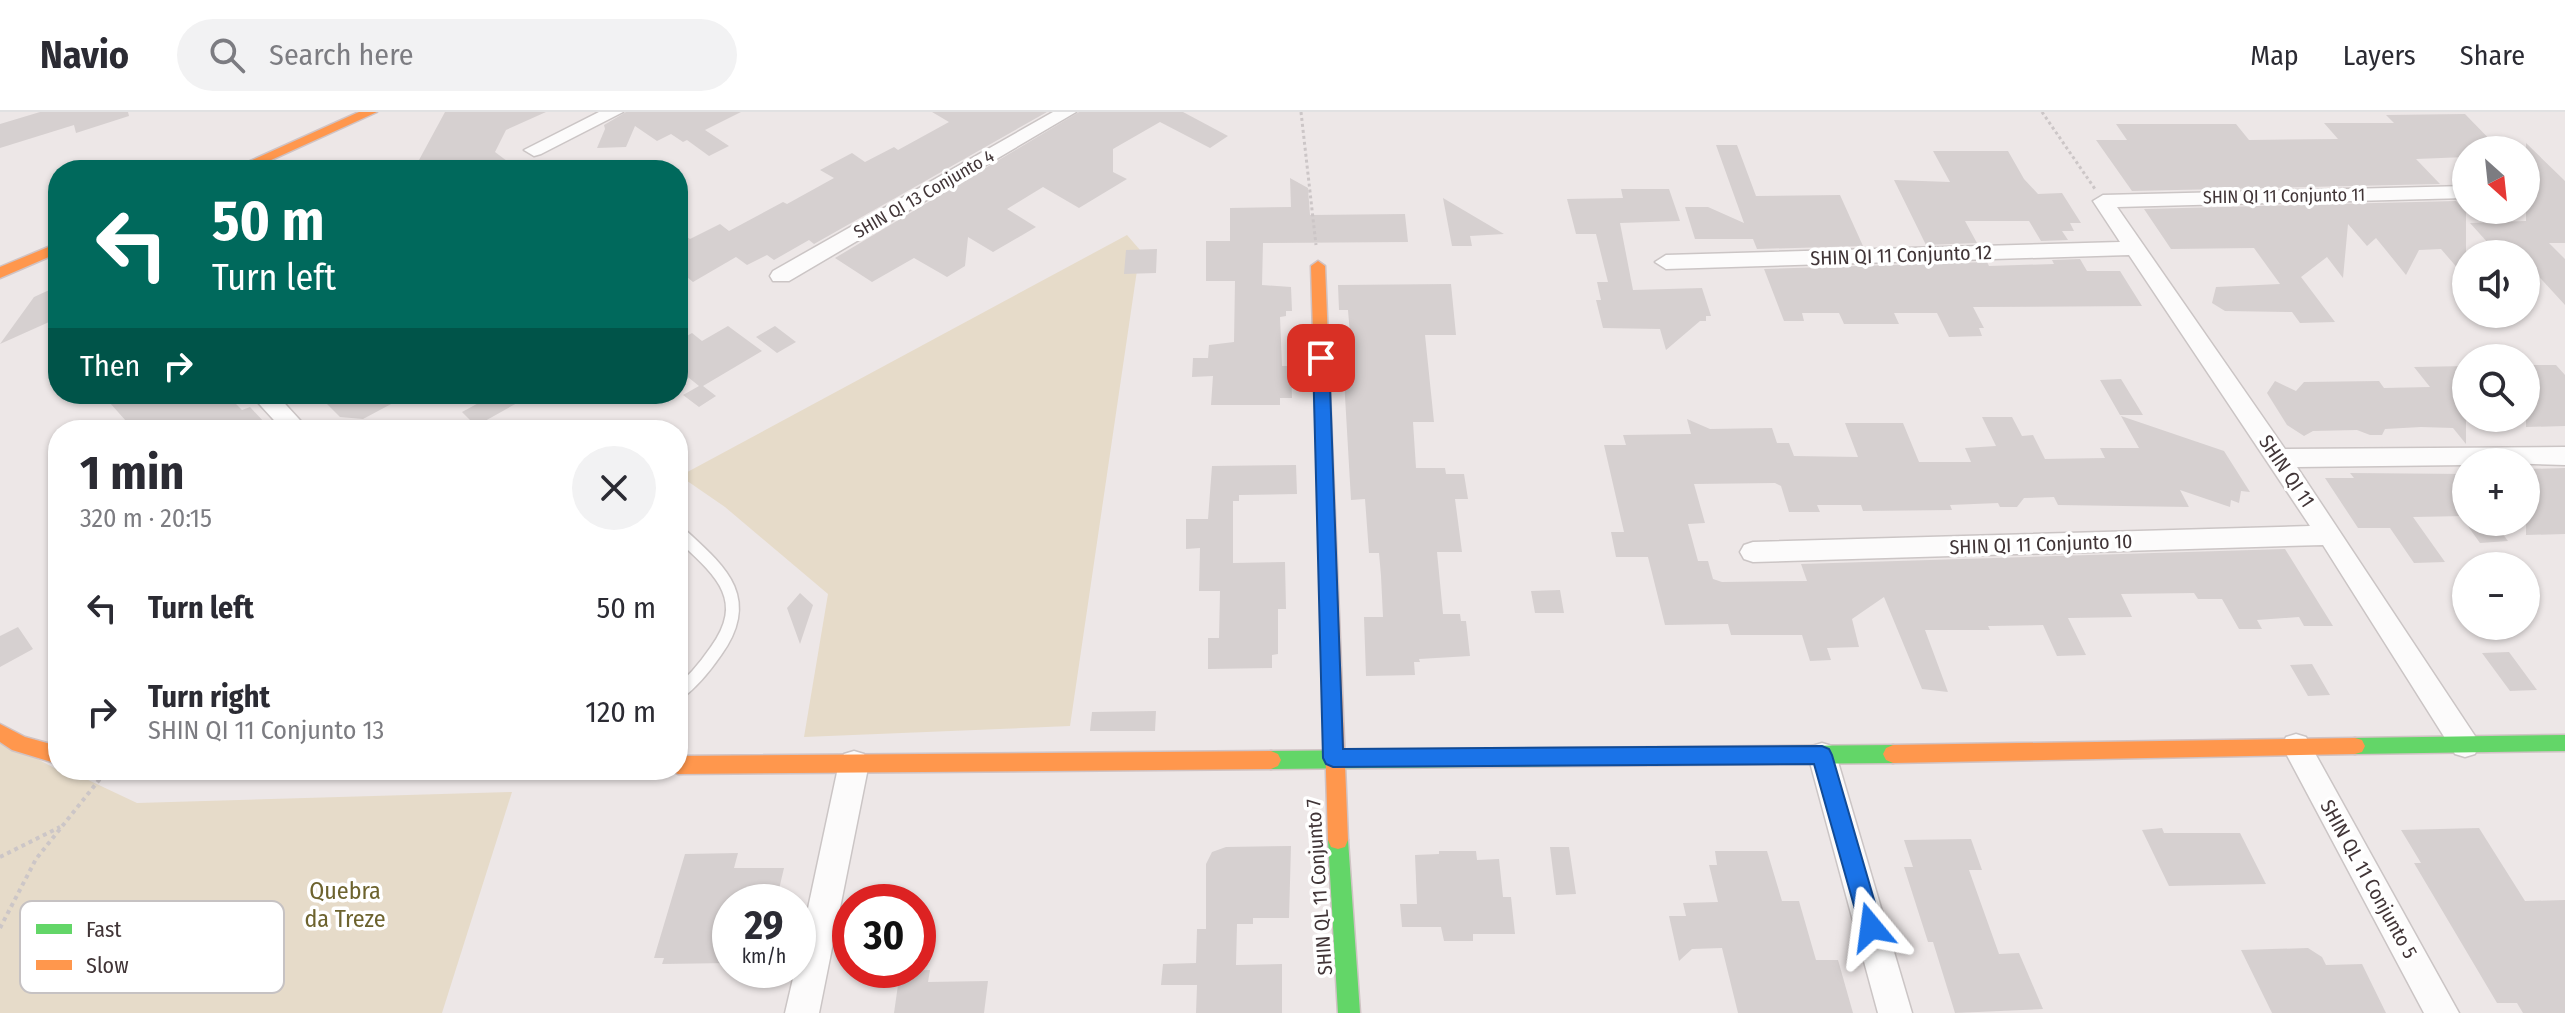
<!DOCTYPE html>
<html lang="en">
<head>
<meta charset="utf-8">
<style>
	:root { --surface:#fff; --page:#f2f2f3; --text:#2b2b33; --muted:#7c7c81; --line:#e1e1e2 }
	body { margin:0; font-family:"Fira Sans Condensed",sans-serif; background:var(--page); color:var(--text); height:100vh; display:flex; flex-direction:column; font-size:30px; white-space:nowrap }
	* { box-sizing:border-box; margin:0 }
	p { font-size:26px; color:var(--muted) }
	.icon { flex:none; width:44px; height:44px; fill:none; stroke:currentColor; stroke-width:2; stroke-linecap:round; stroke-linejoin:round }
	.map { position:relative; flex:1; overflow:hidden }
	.panel { position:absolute; left:48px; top:308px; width:640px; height:360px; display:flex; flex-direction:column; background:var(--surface); border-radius:32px; box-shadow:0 2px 6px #0004 }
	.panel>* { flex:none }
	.guide { position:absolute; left:48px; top:48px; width:640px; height:244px; border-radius:32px; box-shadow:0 2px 6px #0004; background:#00695c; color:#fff; overflow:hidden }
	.needle { width:52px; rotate:153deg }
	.tools { position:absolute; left:2452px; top:24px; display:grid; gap:16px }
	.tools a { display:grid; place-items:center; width:88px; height:88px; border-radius:50%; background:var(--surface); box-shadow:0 2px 6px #0004; font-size:40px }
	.speed { position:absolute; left:712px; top:772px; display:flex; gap:16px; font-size:40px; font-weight:700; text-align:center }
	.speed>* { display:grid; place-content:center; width:104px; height:104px; border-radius:50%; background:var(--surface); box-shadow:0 2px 6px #0004; line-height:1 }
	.speed small { font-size:20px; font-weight:400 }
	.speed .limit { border:12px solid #d22; background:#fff; color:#111 }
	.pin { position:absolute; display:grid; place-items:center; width:68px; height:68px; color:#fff; margin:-34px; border-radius:16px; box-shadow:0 4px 12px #0006 }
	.me { position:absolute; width:88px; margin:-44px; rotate:344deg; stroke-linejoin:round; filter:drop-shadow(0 0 6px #0008) }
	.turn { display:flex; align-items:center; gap:28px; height:168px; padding:0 32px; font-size:36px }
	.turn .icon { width:104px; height:104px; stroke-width:2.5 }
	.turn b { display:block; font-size:56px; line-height:68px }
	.then { display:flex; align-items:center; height:76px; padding:0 32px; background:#0003; gap:16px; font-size:30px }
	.round { display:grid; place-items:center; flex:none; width:84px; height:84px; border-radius:42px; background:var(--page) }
	.overview { display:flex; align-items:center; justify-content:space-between; height:136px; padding:0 32px }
	h1 { font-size:48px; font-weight:700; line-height:60px }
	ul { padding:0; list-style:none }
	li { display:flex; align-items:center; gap:24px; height:104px; padding:0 32px }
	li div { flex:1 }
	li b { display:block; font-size:30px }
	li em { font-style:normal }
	header { display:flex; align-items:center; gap:48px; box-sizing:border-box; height:112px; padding:0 40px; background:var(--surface); border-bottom:2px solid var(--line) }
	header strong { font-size:38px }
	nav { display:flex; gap:44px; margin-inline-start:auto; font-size:28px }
	.search { width:560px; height:72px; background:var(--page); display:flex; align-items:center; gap:20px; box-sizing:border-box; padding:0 28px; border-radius:44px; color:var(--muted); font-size:30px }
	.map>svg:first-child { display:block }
	.green { fill:#e6dbc9 }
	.building { fill:#d6d0d0 }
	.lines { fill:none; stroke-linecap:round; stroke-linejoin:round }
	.lane-casing { stroke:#cbc5c5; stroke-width:16 }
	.street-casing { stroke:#cbc5c5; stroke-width:3 }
	.fast-casing { stroke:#d0c3c4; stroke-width:3 }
	.slow-casing { stroke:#d0c3c4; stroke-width:3 }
	.path-far1 { stroke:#ccc6c7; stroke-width:3; stroke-dasharray:3 3; stroke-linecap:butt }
	.path { stroke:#ccc6c7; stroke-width:4; stroke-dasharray:4 4; stroke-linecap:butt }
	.lane { stroke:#fcfbfb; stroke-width:13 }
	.street { fill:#fcfbfb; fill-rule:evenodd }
	.fast { fill:#63d668; fill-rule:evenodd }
	.slow { fill:#ff974d; fill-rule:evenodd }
	.route { fill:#1a73e8; stroke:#114b97; stroke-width:2 }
	.labels { text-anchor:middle; stroke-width:7; stroke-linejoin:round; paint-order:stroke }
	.far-street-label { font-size:18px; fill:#413537; stroke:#fff }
	.street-label { font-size:20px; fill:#413537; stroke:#fff }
	.near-park-label { font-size:24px; fill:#6d632e; stroke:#fff }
	.key { fill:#fff; stroke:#c6c2c3; stroke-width:2 }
	.key-label { font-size:22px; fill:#413537 }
</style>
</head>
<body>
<header>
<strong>Navio</strong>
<div class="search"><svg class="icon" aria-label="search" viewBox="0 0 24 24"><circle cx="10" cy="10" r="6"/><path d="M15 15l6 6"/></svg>Search here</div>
<nav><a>Map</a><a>Layers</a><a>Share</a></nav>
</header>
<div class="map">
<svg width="2565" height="901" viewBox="0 0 2565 901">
	<rect width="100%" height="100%" fill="#ede7e7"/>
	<path class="green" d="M1127 123 1140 138 1070 614 804 625 828 482 725 395 680 364Z
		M0 627 58 658H67L137 691 512 680 442 901H0Z"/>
	<path class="building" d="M40 0H128L129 4 76 21 74 13 0 36V12Z
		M445 0H546L506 18 495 40 519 58H425L431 48H419Z
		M626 0H741L705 18 729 34 709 44 687 28 683 30 671 22 657 29 635 14 626 35 597 36 605 17 604 13Z
		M932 0H1047L814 132 809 128 774 148 767 143 747 153 736 145 693 170 687 165 678 170V119L690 127 720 112 729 119 783 90 787 92 834 66 820 58 852 41 865 50 894 35 898 38 949 10Z
		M1079 0H1183L1228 24 1210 36 1160 10 1113 37V60L1127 67 1079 96 1043 75 1007 97 1036 115 993 140 968 125 965 154 947 165 914 146 872 170 835 146Z
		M2465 2 2500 38H2466V45L2416 47 2440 72 2132 79 2096 28H2127L2116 12H2236L2249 28 2338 27 2324 11H2394L2386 3Z
		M2526 31 2565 69V131H2549L2565 147V193L2532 157H2526V142H2498L2470 111 2526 109Z
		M1716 33H1737L1756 84 1840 83 1863 134 1757 137 1753 127H1695L1685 95H1708L1744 111Z
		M1933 39H2008L2024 67 2038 82 2062 81 2081 111H2070L2074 119H2062L2068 128 2041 129 2029 109H1965L1977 131 1926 133 1894 68 1950 70Z
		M1290 66 1308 76 1310 103 1405 102 1408 130 1263 131 1262 173 1291 175 1292 199H1286V204L1280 205 1282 254H1291L1292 286H1280V293H1211L1213 264 1192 265 1193 246H1208L1209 233 1234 230 1235 169H1206V129H1230V96L1291 95Z
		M1621 77H1669L1680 109 1620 111 1633 178 1702 176 1711 204H1706V209H1700L1666 238 1660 217 1603 216 1596 188H1601L1597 170H1608L1596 122H1576L1567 87 1623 86Z
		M1443 86 1504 122 1470 124 1472 134H1452Z
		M2456 89 2466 99V166L2441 137 2419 138 2406 163 2376 126 2367 134 2348 112 2343 166 2327 145 2301 165 2335 210 2300 211 2292 200 2225 199 2212 191 2216 175 2280 172 2254 136 2171 137 2144 97Z
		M1157 137 1156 161 1124 162 1126 138Z
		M2080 147 2087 159H2120L2142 194 1973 195 1984 216H1979L1982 224 1949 225 1937 201H1894L1899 212H1844L1839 201H1802L1804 209H1784L1764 157 1987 150 1989 154 2054 152 2052 148Z
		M1451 172 1456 223H1425L1434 310H1413L1416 356H1445L1446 362H1464L1468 387H1455L1462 440H1437L1443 502H1460L1461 509H1466L1470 544 1419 547 1420 550H1414L1415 563 1366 564 1364 505H1383L1381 464 1379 441H1369L1365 387 1351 388 1344 267 1352 247 1348 198H1339L1338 173Z
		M58 174V206L0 232 34 185Z
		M728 214 762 239 703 274 716 284 699 295 683 283 699 274 678 257V229L692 221 702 229Z
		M775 214 796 230 777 241 756 225Z
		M2526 253H2556L2565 263V314L2526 315Z
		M2466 254V332L2453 316 2421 315 2385 317 2382 323H2370L2357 318 2313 319 2304 324 2287 313 2267 281 2275 269 2296 279 2304 270 2379 269 2384 276 2430 275 2414 255Z
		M2121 267 2143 303H2120L2100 268Z
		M102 282H226L242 298 250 295 265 311 257 315 260 318H134Z
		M317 282H410L363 307 340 305Z
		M495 282H533L476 314 462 300Z
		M2121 304 2224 339 2250 380 2241 379 2239 391 2231 388 2230 395 2180 378 2189 395 2058 393 2054 385 2024 386 2017 395H2000L1998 391 1950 393 1952 398 1863 399 1861 393H1817L1820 400H1789L1781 374 1775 371 1694 372 1705 411 1688 412 1698 449H1708L1713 467 1722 470 1807 469 1801 452 2285 437 2333 514H2304L2299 505 2257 508 2262 517H2239L2222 487H2198L2194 481 2121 482 2132 505 2068 506 2086 543 2057 544 2043 513 1988 514 1990 518H1925L1948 580 1922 577 1884 485 1852 507 1859 535 1827 536 1831 548 1810 549 1802 523H1731L1728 512 1665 513 1648 445H1616L1611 420H1624L1604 333H1626L1623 323 1691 322 1687 307 1710 317 1772 316 1777 331H1789L1794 344 1858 345 1845 311H1903L1919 350H1971L1965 336 1996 334 1982 305H2012L2022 324 2033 323 2045 347 2105 346 2100 336H2139Z
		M1296 353 1297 382 1239 383V389H1233V451L1285 450 1286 497H1278V542L1272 543V556L1208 557V526H1219L1220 479H1199L1200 436 1186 437V407H1208L1212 354Z
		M2565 356V422L2526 423V357Z
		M2350 361 2466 362V404L2413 405 2445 450 2414 451 2390 416H2358L2325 366H2354Z
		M2465 410H2494L2508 429 2480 431Z
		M1560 478 1564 501H1535L1531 479Z
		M800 481 813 493 800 532 787 496Z
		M18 515 33 537 0 555V524Z
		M2509 540 2537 578 2510 579 2482 541Z
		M2312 552 2330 583 2308 584 2290 553Z
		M1156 599 1155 619H1090L1092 600Z
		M2162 716 2164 721H2240L2266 772 2169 774 2142 718Z
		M2479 716 2525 789 2565 788V901H2523L2517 891H2497L2414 751H2421L2401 718Z
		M1971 727 1982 758H1969L1999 842 2019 841 2043 897 1955 901 1933 830H1928L1904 755H1913L1904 728Z
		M1291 734 1289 806H1253V812H1237L1236 853 1282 852V901H1196L1197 873H1161L1163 852 1196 851 1197 817H1206V752L1212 740 1226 735Z
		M1550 735H1569L1576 782 1556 783Z
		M1439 739H1476L1477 748 1499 747 1503 785H1511L1515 822H1473V829H1444L1441 815H1402L1400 792H1417L1415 743 1439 742Z
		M1715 739H1767L1782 789H1799L1816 848H1838L1853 901H1738L1722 836 1692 837 1679 849 1669 804H1686L1683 791 1718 790 1709 753H1717Z
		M738 741 734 756H784L776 790H730V851L662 852 664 846H654L685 742Z
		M2308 836 2322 845 2326 853 2362 852 2386 901H2272L2241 838Z
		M930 858 928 870 988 869 984 901H894L900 859Z"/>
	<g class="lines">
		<defs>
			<path id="lane" d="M678 420C718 457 755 485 716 539 705 555 693 570 678 581"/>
			<path id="street" d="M599 0H623L541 42 534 44 524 38Z
				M1053 0H1076L789 169H773L770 164 773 159Z
				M2466 74V86L2117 95 2285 337 2565 335V353L2466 350V353L2297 355 2475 624 2479 633 2475 642 2465 645 2455 642 2323 433 1753 450 1744 447 1740 440 1744 433 1753 430 2310 414 2129 143 1666 157 1655 150 1666 143 2120 130 2093 89 2103 83Z
				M250 282H276L309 318H283Z
				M2296 622 2306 625 2459 901H2424L2282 634 2286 625Z
				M1822 631 1832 634 1836 643 1912 901H1878L1808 643 1812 634Z
				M854 639 864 642 869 651 819 901H785L795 858H798V843L839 651 844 642Z"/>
			<path id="fast" d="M2565 623V639L2355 642 2348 640 2345 634 2348 628 2355 626Z
				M1893 633 1900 636 1903 642 1900 648 1893 651 1271 657 1264 654 1261 648 1264 642 1271 639Z
				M1338 719 1345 721 1348 728 1360 901H1338L1328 728 1331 721Z"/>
			<path id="slow" d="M359 0H377L249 58H230Z
				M58 131V141L0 166V155Z
				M1318 149 1325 154 1348 728 1345 735 1338 737 1331 735 1328 728 1311 154Z
				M0 612 25 625 58 634V652L12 638 0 630Z
				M2355 626 2362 628 2365 634 2362 640 2355 642 1893 651 1886 648 1883 642 1886 636 1893 633Z
				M1271 639 1278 642 1281 648 1278 654 1271 657 678 662 670 658H678V644Z"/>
		</defs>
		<use href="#lane" class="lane-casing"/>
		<use href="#street" class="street-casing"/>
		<use href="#fast" class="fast-casing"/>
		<use href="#slow" class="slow-casing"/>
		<path class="path-far1" d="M1301 0 1316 133
			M2042 0 2095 77"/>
		<path class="path" d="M0 745 60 715
			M0 816 36 747 107 658"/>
		<use href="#lane" class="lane"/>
		<use href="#street" class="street"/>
		<use href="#fast" class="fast"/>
		<use href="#slow" class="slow"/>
	</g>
	<path class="route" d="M1321 241 1329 246 1343 637 1822 634 1829 637 1832 643 1882 815 1878 822 1871 825 1863 822 1860 815 1814 652 1333 655 1326 652 1323 646 1313 246Z"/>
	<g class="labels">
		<g class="far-street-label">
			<text transform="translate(924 82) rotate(-30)" y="6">SHIN QI 13 Conjunto 4</text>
			<text transform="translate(2284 84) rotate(-1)" y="6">SHIN QI 11 Conjunto 11</text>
		</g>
		<g class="street-label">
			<text transform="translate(1901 143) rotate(-2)" y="7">SHIN QI 11 Conjunto 12</text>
			<text transform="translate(2287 359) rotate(56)" y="7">SHIN QI 11</text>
			<text transform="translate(2041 432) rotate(-2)" y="7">SHIN QI 11 Conjunto 10</text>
			<text transform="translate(2369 767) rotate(61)" y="7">SHIN QL 11 Conjunto 5</text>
			<text transform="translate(1319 775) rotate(-94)" y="7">SHIN QL 11 Conjunto 7</text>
		</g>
		<g class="near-park-label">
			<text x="345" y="787">Quebra<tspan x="345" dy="28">da Treze</tspan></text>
		</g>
	</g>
	<rect x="20" y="789" width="264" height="92" rx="12" class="key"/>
	<rect x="36" y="812" width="36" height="10" fill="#63d668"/>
	<rect x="36" y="848" width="36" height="10" fill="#ff974d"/>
	<g class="key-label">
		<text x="86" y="825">Fast</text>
		<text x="86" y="861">Slow</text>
	</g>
</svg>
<div class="tools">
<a><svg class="needle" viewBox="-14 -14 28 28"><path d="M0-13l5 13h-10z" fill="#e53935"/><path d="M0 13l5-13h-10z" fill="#7c7c81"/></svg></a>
<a><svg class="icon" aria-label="sound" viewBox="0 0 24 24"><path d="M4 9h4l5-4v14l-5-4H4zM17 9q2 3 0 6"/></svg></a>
<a><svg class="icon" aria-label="search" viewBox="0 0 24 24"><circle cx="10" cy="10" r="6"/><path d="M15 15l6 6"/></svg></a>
<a>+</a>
<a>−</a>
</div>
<div class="speed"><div>29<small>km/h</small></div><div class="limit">30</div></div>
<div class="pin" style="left:1321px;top:246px;background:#d93025"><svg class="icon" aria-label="arrive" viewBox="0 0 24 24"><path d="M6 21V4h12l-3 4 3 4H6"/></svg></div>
<svg class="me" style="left:1871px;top:815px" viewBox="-20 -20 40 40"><path d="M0-17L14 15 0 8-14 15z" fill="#1a73e8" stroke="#fff" stroke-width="4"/></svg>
<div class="guide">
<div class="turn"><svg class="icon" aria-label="left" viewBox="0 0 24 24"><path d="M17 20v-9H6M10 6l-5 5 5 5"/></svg><div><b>50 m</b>Turn left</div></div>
<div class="then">Then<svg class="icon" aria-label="right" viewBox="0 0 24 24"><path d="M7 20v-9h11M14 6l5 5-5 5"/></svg></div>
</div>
<section class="panel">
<div class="overview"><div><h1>1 min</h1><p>320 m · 20:15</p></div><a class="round"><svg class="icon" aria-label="close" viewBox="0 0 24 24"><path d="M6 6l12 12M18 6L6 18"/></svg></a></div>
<ul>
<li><svg class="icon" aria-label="left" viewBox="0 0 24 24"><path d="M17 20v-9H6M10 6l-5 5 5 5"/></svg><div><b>Turn left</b></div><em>50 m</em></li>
<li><svg class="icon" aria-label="right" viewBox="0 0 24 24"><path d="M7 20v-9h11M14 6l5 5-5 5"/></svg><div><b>Turn right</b><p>SHIN QI 11 Conjunto 13</p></div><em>120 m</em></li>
</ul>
</section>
</div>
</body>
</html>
